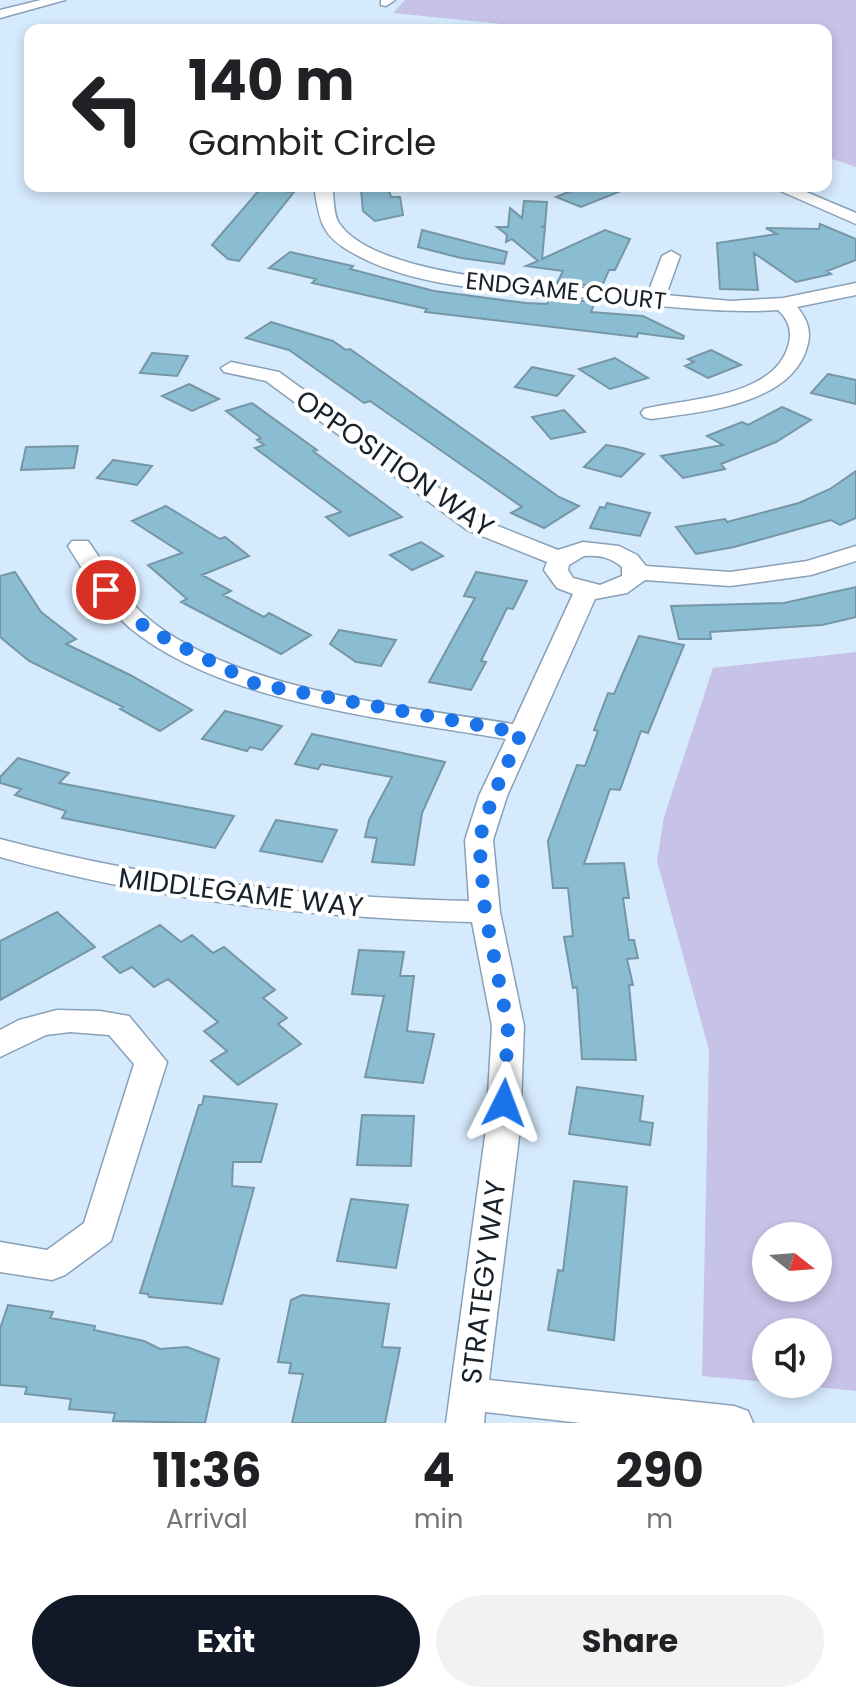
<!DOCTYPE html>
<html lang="en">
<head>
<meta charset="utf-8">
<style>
	:root { --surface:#fff; --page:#f2f2f2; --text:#202124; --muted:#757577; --accent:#111827 }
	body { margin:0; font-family:Poppins,sans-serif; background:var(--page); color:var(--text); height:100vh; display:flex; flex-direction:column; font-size:30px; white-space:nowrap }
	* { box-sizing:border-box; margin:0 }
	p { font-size:26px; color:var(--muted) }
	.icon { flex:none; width:44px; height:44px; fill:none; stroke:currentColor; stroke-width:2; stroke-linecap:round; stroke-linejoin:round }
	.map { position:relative; height:1423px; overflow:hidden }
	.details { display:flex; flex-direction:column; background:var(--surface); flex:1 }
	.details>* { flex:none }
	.top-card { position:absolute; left:24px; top:24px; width:808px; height:168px; border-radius:16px; box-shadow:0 4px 12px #0003; background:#fff; color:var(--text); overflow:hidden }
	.needle { width:52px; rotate:107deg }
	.tools { position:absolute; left:752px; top:1222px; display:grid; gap:16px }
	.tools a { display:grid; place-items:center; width:80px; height:80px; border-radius:50%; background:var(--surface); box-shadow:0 4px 12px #0003; font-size:40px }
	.pin { position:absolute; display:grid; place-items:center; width:68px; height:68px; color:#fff; margin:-34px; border:4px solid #fff; border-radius:50%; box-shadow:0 2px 8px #0007 }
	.me { position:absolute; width:88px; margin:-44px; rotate:3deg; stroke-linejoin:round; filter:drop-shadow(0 0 6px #0008) }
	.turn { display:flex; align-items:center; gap:28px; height:168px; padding:0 32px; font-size:36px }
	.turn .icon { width:104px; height:104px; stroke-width:2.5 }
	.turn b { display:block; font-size:56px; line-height:68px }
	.eta { display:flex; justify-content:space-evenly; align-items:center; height:136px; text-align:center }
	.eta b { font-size:48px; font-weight:700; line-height:56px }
	.cta { display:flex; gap:16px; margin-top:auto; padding:16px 32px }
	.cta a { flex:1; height:92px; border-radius:48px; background:var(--accent); color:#fff; font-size:32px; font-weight:700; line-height:92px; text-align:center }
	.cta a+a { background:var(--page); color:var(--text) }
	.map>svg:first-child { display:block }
	.green { fill:#c7c2e7; fill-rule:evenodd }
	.building { fill:#8bbdd2; stroke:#7596a4; stroke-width:2 }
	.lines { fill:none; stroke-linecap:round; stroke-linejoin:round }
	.minor-casing { stroke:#89a0b7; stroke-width:3 }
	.minor { fill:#fff; fill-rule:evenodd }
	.route { stroke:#1a73e8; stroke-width:14; stroke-dasharray:0 25.2 }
	.labels { text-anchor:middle; stroke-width:8; stroke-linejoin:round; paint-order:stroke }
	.far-street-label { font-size:24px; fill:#18212a; stroke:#fff }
	.street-label { font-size:28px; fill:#18212a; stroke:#fff }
</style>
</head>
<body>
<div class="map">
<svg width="856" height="1423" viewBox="0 0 856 1423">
	<rect width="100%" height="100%" fill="#d6eafd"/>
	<path class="green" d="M405 0H856V167L826 157V30H561L393 13Z
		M856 652V1391L785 1384H818V1332H766V1382L702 1376 709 1050 657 861 664 817 713 668ZM766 1236H818V1288H766Z"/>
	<path class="building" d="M583 186H631V187L581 207 556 197Z
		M260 189 294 192 239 261 228 259 212 245Z
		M361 190H389L391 197H400L403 215 375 221 363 211Z
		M524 201 547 202 545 226 541 227H545L542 259 605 230 630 239 615 270H609L602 286 557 283 563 271 526 266 538 261 512 239 506 242 507 235 497 227H508L510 208 522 218Z
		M820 224 856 239V260L827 271 831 274 796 282 754 253 758 290 720 289 717 243 777 234 766 228 819 229Z
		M422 230 507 252 504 264 461 258 418 247Z
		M290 252 353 266 350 269 434 291 526 303 547 304 550 298 595 302 591 312 643 316 684 336 683 339 638 333 637 337 425 312 427 309 312 283 316 279 269 268Z
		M271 322 333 341 346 350 350 349 559 497 579 506 544 528 511 513 522 507 370 401 364 403 289 350 246 338Z
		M711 350 741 365 708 378 685 366 694 362 688 359Z
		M152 353 188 356 177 376 140 373Z
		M615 358 648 378 610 389 579 369Z
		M532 367 574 376 557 396 515 387Z
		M828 374 856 380V404L811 393Z
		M189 384 219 399 192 411 162 396Z
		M252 403 317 450 313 451 402 517 349 536 326 517 341 512 255 448 264 445 257 440 261 438 226 411Z
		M782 407 811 420 776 442 721 464 725 469 683 478 661 456 723 445 707 436 742 422 748 425Z
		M564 410 585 432 551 439 532 417Z
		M606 445 623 448 644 454 621 477 584 467Z
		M78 446 74 468 21 470 26 447Z
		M113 460 152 466 137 485 97 478Z
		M856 471V518L840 525 831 520 734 547 696 554 676 527 725 519 727 522 799 503 830 489Z
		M607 503 650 513 640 536 590 528 600 507 605 508Z
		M166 506 220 539 225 537 249 556 202 575 231 591 223 595 264 617 269 613 311 635 281 654 181 602 187 599 148 565 182 553 132 521Z
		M421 542 443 556 412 570 390 555Z
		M15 572 41 612 76 639 66 644 130 675 192 710 160 731 120 709 123 707 29 661 0 637V576Z
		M476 572 527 581 513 609 507 608 481 661 486 662 471 690 429 682 475 598 464 596Z
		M856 587V617L822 625 710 632 711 639H679L671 606 784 603Z
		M339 630 396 640 381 666 356 662 330 644Z
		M639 636 684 645 648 733 641 731 620 790 610 789 584 864 624 863 629 898H623L629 940H634L638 958 627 959 633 985H629L636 1060 582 1059 577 987 573 988 564 937 573 936 568 888H553L548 841 577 765 585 766 598 731 594 730 608 693 614 694Z
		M225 711 282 726 262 750 250 747 247 751 202 739Z
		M312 734 445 762 422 813 414 865 372 862 377 838 365 837 369 820 392 777 321 764 318 769 295 764Z
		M18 758 69 773 59 783 234 816 215 848 62 818 66 811 15 795 21 789 0 783V777Z
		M276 820 337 830 322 862 260 851Z
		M57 912 95 947 0 1000V941Z
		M160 925 181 942 192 935 213 953 224 947 275 990 263 998 287 1018 278 1024 301 1044 238 1085 211 1061 227 1051 204 1031 218 1022 168 979 154 987 132 967 120 973 103 957Z
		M359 950 404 952 400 976H414L407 1031 434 1034 423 1083 365 1077 384 996 352 994Z
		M577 1087 643 1096 640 1121 653 1123 650 1145 569 1134Z
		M204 1096 277 1104 261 1162H233L232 1186 254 1188 222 1304 149 1297 148 1294 140 1293 199 1105H202Z
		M362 1115 414 1116 411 1166 357 1165Z
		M574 1181 627 1187 614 1340 548 1330 558 1270 563 1271Z
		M351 1199 408 1205 396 1268 337 1261Z
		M302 1295 389 1304 382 1347 400 1348 385 1423H292L303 1374 289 1373 291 1363 278 1362 291 1300Z
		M8 1305 53 1312 50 1318 95 1326 94 1330 144 1341 160 1349 187 1347 219 1359 205 1423 113 1421 115 1413 69 1409 71 1399 25 1394 27 1387 0 1385V1329Z"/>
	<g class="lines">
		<defs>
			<path id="minor" d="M41 0H65L0 18V10Z
				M381 0H395L386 6 381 5Z
				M320 186H337L333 193C334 202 334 216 339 223 378 282 579 286 648 293L662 256 671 251 680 256 666 295 731 301 783 298 856 283V295L797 307C807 319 812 331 807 347 791 405 700 412 651 419L644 417 641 413 644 409C686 398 776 399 789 343 792 330 788 319 778 310 710 314 645 304 578 297 504 290 417 290 351 252 323 236 320 223 315 193Z
				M769 186H792L856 213V224Z
				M231 362 279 372 483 520 558 550 583 542 619 546 637 555 646 566 730 572 807 561 856 546V561L811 575 730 586 645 580 627 593 595 599 507 796 493 840 500 912 524 1026 520 1129 489 1380 734 1406 748 1411 753 1423H581L485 1412 484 1423H446L486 1129 492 1026 472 922C311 917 155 901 0 857V839C155 881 310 897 469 901L465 840 479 796 506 739C391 719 222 704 130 628 104 606 86 575 68 546L72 541H88C106 566 120 593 143 614 228 690 403 706 513 724L573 594 557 588 544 570 547 562 467 530 266 381 224 372 221 368ZM584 556C599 555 610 557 622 567V576L600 585 573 578 568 570 569 565Z
				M57 1010 100 1011 129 1016 167 1062 111 1241 65 1275 52 1280 0 1272V1242L47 1250 84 1223 134 1064 109 1035 70 1032 46 1035 0 1057V1030L19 1020Z"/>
		</defs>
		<use href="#minor" class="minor-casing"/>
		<use href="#minor" class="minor"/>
	</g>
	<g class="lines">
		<path class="route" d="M106 590 147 629 256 684 521 733 493 796 479 840 485 912 508 1026 504 1103"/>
	</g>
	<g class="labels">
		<g class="far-street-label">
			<text transform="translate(566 291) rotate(6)" y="8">ENDGAME COURT</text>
		</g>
		<g class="street-label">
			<text transform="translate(395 463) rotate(35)" y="10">OPPOSITION WAY</text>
			<text transform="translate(241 892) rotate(7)" y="10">MIDDLEGAME WAY</text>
			<text transform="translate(483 1282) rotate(-83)" y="10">STRATEGY WAY</text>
		</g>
	</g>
</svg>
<div class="tools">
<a><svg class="needle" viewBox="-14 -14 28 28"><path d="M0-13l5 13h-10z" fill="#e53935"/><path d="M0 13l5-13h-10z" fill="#757577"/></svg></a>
<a><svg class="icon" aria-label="sound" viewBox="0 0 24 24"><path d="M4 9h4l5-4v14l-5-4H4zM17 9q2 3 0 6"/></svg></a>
</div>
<div class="pin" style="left:106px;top:590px;background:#d93025"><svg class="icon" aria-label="arrive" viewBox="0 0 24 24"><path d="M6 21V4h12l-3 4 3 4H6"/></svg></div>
<svg class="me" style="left:504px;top:1103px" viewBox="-20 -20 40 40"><path d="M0-17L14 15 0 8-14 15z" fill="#1a73e8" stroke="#fff" stroke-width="4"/></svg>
<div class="top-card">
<div class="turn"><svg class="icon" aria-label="left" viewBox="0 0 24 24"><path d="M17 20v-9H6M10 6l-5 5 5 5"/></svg><div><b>140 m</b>Gambit Circle</div></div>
</div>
</div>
<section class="details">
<div class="eta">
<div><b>11:36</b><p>Arrival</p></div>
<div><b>4</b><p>min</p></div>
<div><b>290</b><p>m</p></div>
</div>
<div class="cta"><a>Exit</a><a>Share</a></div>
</section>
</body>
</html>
